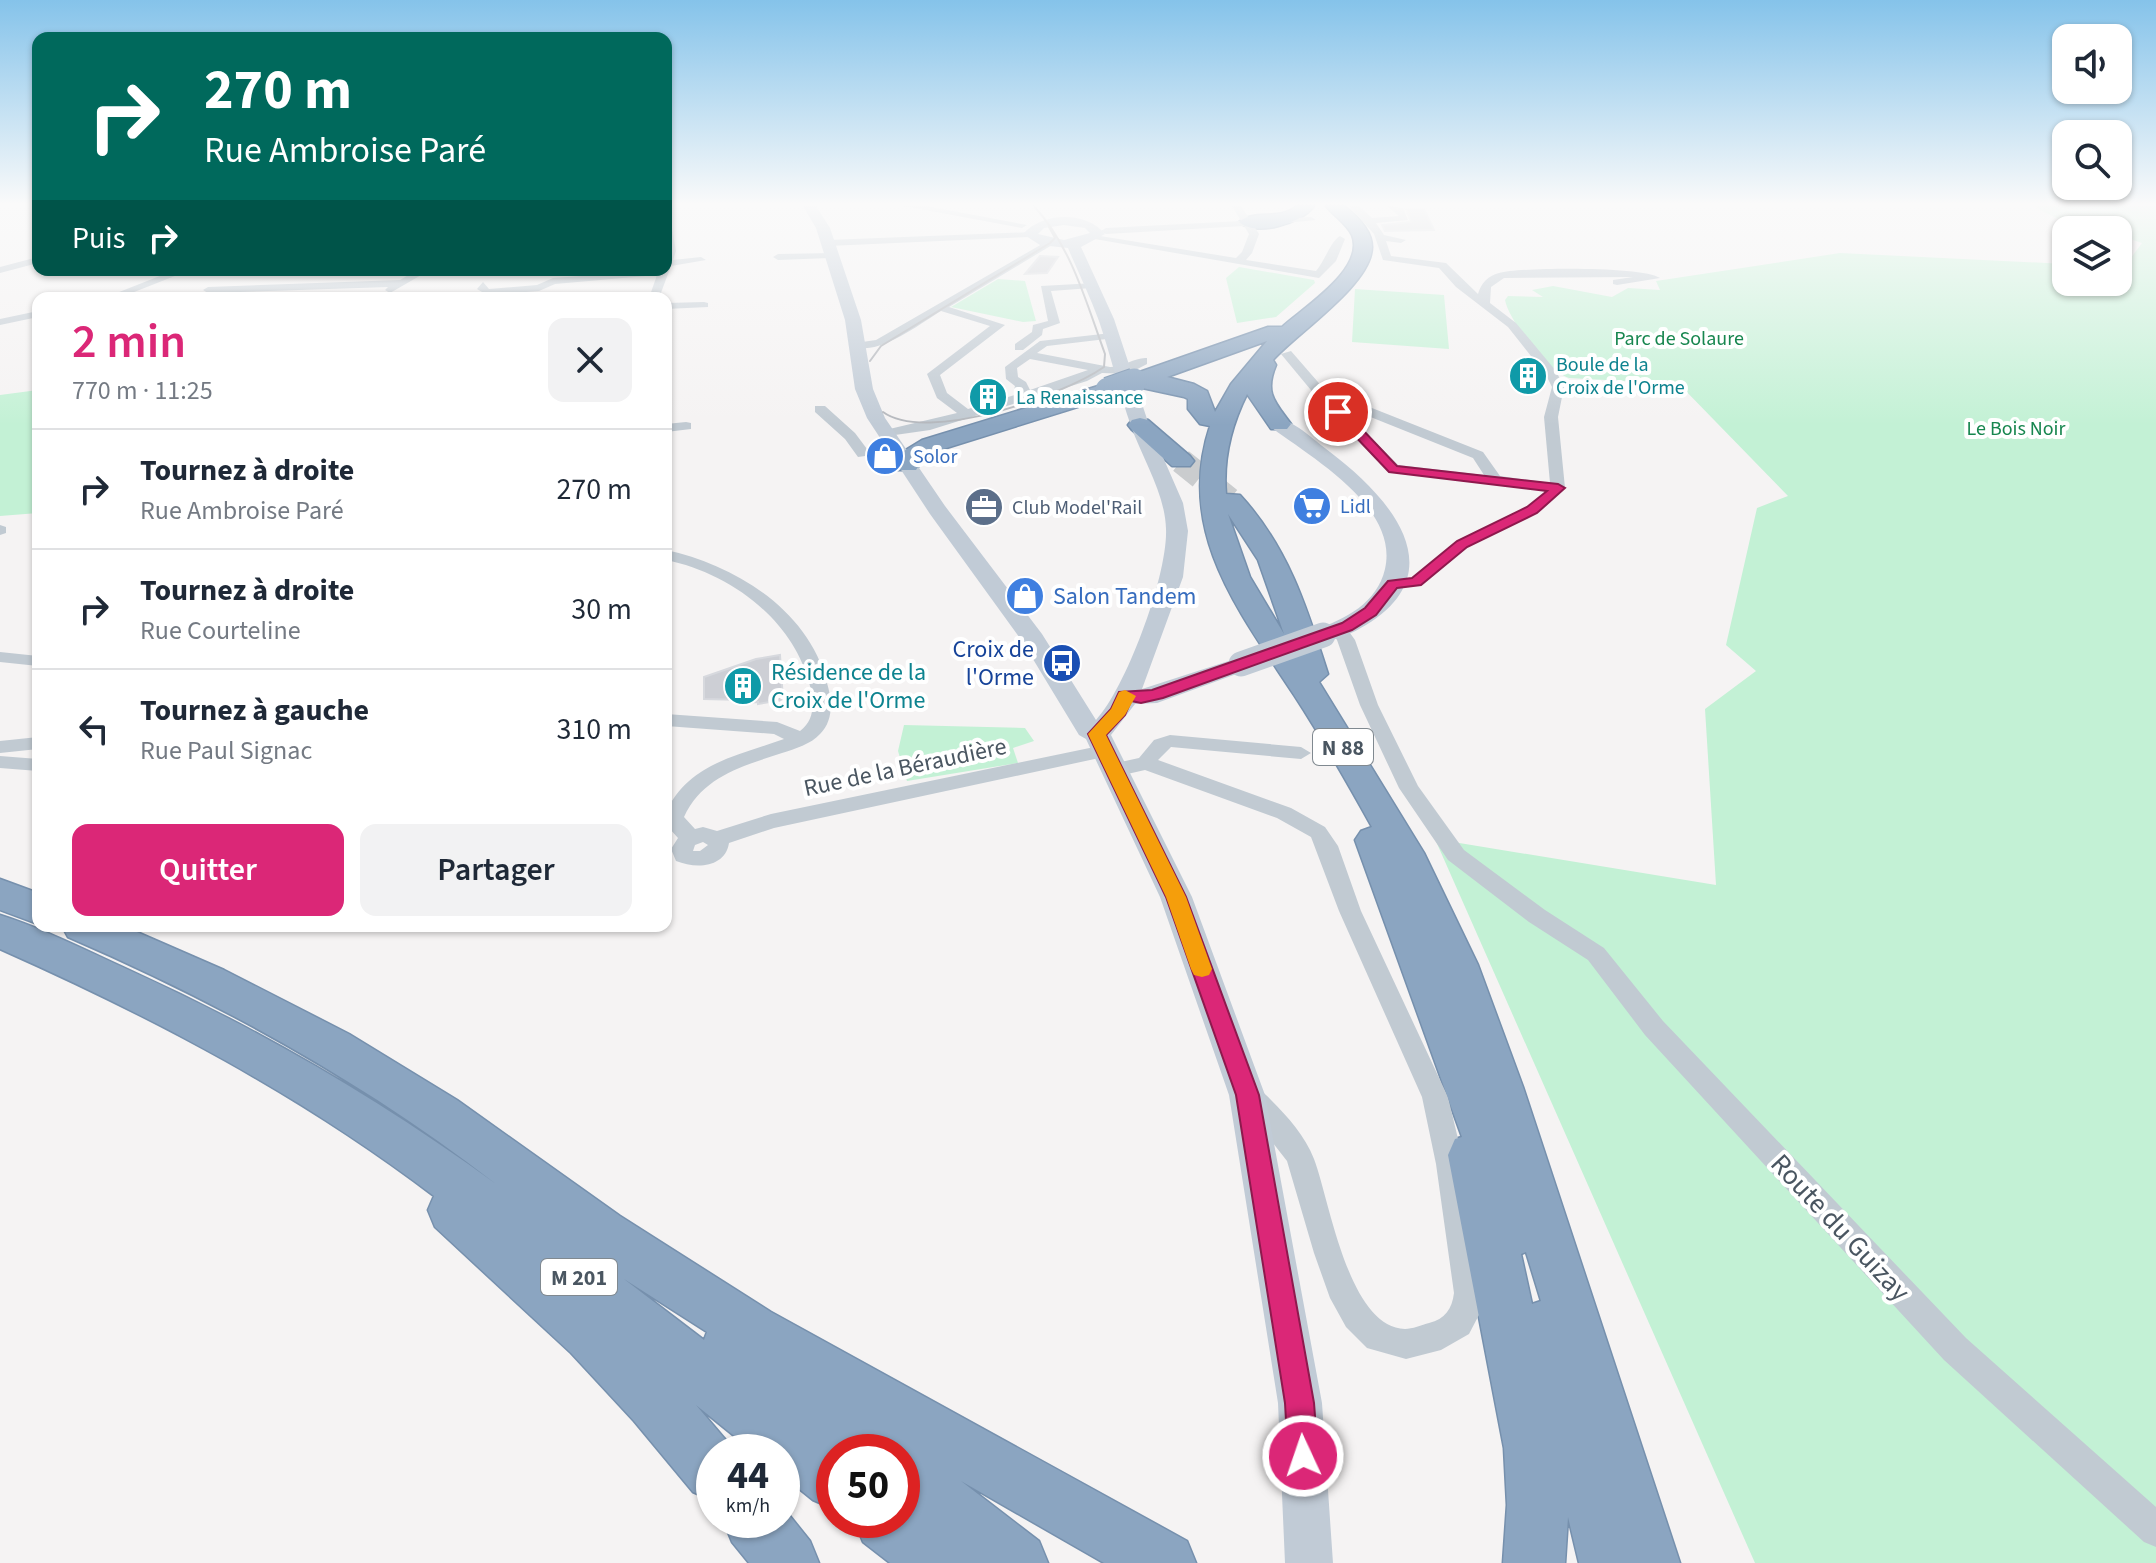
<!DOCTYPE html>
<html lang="fr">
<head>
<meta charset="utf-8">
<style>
	:root { --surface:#fff; --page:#f2f2f3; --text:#1f2937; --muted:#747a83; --line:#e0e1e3; --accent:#db2777 }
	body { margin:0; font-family:"Source Sans 3",sans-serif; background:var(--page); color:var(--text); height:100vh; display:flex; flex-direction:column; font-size:30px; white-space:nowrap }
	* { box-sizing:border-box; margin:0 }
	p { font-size:26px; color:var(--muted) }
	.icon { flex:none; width:44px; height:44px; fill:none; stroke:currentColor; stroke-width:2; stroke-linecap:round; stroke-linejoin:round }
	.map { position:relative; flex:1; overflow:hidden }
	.side { position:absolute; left:32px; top:292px; width:640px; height:640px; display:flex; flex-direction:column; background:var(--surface); border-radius:16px; box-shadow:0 2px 6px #0004 }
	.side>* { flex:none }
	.guide { position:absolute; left:32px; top:32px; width:640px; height:244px; border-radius:16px; box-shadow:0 2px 6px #0004; background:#00695c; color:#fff; overflow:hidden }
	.fabs { position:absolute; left:2052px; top:24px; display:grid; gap:16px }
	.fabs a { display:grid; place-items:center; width:80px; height:80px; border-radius:16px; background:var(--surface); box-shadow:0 2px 6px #0004; font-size:40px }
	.speed { position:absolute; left:696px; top:1434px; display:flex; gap:16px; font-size:40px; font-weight:700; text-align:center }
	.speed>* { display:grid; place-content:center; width:104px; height:104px; border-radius:50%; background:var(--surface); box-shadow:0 2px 6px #0004; line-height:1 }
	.speed small { font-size:20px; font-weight:400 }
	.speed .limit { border:12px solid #d22; background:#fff; color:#111 }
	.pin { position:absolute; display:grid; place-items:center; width:68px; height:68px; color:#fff; margin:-34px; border:4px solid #fff; border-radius:50%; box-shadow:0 2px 8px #0007 }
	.me { position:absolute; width:88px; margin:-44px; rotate:357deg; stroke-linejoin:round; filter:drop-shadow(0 0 6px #0008) }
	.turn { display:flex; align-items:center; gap:28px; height:168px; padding:0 40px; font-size:36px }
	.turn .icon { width:104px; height:104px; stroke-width:2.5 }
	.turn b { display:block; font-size:56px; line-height:68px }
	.then { display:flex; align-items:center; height:76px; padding:0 40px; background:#0003; gap:16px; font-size:30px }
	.round { display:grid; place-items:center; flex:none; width:84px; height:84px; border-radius:16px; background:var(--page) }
	.overview { display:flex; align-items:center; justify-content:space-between; height:136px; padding:0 40px }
	h1 { font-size:48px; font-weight:600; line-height:60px; color:var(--accent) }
	.action { display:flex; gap:16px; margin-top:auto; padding:16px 40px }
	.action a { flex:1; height:92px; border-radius:16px; background:var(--accent); color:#fff; font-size:32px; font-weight:600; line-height:92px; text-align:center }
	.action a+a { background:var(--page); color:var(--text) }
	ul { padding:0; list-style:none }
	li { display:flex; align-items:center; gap:24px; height:120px; padding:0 40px; border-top:2px solid var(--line) }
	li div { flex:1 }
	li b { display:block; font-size:30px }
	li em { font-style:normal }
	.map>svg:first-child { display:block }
	.green { fill:#c3f1d5 }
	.building { fill:#cdcfd5; stroke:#d7d9de; stroke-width:2 }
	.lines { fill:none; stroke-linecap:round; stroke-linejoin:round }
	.highway-tunnel { stroke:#caccce; stroke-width:25; stroke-dasharray:25 12; stroke-linecap:butt }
	.highway-casing { stroke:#7690ad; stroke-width:3 }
	.street { fill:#c1cad2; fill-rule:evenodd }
	.secondary { fill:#c1cbd6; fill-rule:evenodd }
	.highway { fill:#8ba5c1; fill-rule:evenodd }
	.tram { stroke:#b5b8bd; stroke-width:2 }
	.highway-bridge-casing { stroke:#7690ad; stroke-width:27; stroke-linecap:butt }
	.secondary-bridge { stroke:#c1cbd6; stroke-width:25 }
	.highway-bridge { stroke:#8ba5c1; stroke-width:25 }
	.route { fill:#db2777; stroke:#8e194d; stroke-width:2 }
	.slow { fill:#f59e0b }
	.labels { text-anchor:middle; stroke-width:8; stroke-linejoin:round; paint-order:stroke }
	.far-park-label { font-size:20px; fill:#17864f; stroke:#fff }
	.far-culture-label { font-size:20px; fill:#0d838f; stroke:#fff; text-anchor:start }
	.far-shop-label { font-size:20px; fill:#366cbe; stroke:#fff; text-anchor:start }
	.far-service-label { font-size:20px; fill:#4e5e75; stroke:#fff; text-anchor:start }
	.shield { fill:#fff; stroke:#808990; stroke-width:2 }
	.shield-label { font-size:22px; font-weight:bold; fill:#4a5661 }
	.shop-label { font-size:24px; fill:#366cbe; stroke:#fff; text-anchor:start }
	.transit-label { font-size:24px; fill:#164399; stroke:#fff; text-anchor:end }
	.culture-label { font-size:24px; fill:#0d838f; stroke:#fff; text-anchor:start }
	.street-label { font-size:24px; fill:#4a5661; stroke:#fff }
	.near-street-label { font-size:28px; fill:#4a5661; stroke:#fff }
</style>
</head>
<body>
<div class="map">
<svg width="2156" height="1563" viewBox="0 0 2156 1563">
	<rect width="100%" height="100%" fill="#f5f3f3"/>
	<path class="green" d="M2035 206H2156V1563H1755L1435 839 1716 885 1705 709 1756 671 1726 645 1757 508 1788 496 1679 384 1569 378C1547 370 1509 321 1505 300L1508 296 1543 297 1532 290 1553 286 1612 297 1628 288 1660 290 1656 281 1840 253 2066 264V282H2118V267H2124L2142 243 2118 235V230C2091 230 2057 222 2035 206Z
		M1239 267 1314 280 1315 283 1276 317 1237 323 1226 278Z
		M998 279 1025 281 1036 321 1023 322 951 307Z
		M1355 289 1444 295 1449 349 1352 342Z
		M38 390V513L0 516V395Z
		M904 725 1025 728 1034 741 1013 748 1018 763 907 781 898 751Z"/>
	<path class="building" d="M1406 209H1424L1434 230 1385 231 1382 225 1411 222Z
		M1040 256 1058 257 1047 273 1025 274Z
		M780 655 783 700 758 704V702L746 703V700L704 699V677L756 659Z"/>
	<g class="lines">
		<path class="highway-tunnel" d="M1181 461 1231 501"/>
		<defs>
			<path id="highway" d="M1297 206H1314C1301 224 1255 237 1239 222 1254 209 1279 221 1297 206Z
				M1326 206H1344C1357 216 1372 230 1372 247 1372 284 1297 333 1273 360L1276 365C1264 393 1275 402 1291 424L1287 429H1271L1247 394C1231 426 1223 459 1226 494L1240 495C1288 547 1307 608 1328 674L1319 682 1424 853 1478 965 1523 1087 1680 1563H1579L1568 1517 1565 1563H1503L1507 1505 1504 1448 1448 1155 1455 1139 1462 1137 1355 840 1361 831 1372 827C1347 782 1322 738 1294 695 1239 611 1175 532 1210 426L1200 424 1188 409V399L1184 397 1133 386 1128 380 1131 375 1268 327H1282C1304 307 1366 269 1352 235 1346 223 1334 216 1326 206ZM1267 341 1231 384 1215 412 1207 391 1194 384 1167 377ZM1228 514 1258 560 1284 634 1250 577ZM1526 1252 1541 1301 1532 1304 1521 1254Z
				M1108 383 1116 385 1119 390 1116 395 940 450 922 461 916 470H898L894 465 904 451 922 440Z
				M1140 418 1148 420 1190 456 1194 461 1190 466H1172L1132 430 1128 425 1132 420Z
				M0 879 38 893V924L0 910Z
				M0 915C44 929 87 951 129 970 259 1029 381 1100 496 1184 364 1082 221 1003 68 937L62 926H123L224 970 349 1034 457 1100 620 1216 771 1312 1187 1541 1196 1563H1104L961 1481 1039 1541 1048 1563H890L863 1542 854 1520H902V1452H834V1509L813 1500 782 1475V1452H754L696 1405 736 1452H714V1501L693 1492 634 1421 571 1353 435 1227 428 1210 434 1196C300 1094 153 1017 0 949ZM624 1279 707 1332 704 1340Z
				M782 1506 810 1541 819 1563H749L732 1542 723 1520H782Z"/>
		</defs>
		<use href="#highway" class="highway-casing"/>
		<path class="street" d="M904 206H926L1027 225 1022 228Z
			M1232 206H1241L1250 220 1311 217 1316 220 1254 226 1259 234 1252 253 1246 260 1316 271C1325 261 1330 242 1340 236L1345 239 1336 261 1319 278 1089 238 1094 235 1236 258 1242 252 1249 234 1244 226 1106 234 1101 231 1106 228 1241 221Z
			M1349 206H1359L1372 218 1399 216 1387 206 1403 208 1408 220 1376 223 1384 235 1406 240 1401 243 1386 241 1391 256 1446 263 1478 294C1481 283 1488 276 1499 273 1522 267 1644 266 1660 278L1617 285 1613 284V280L1633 277 1504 278 1491 287 1490 303 1516 323 1556 371 1564 387 1558 417 1565 488 1537 513 1467 547 1422 585 1393 589 1385 584 1393 579 1412 578 1457 541 1527 507 1546 491 1389 472 1320 401 1281 354 1291 351 1324 389 1483 452 1500 476 1550 483 1544 417 1552 387 1546 375 1508 327 1456 287 1439 268 1383 260 1374 234ZM1338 404 1473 458 1484 475 1398 465Z
			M666 219 671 222 676 251 673 260 701 257 706 260 671 266 659 298H649L657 275 555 284 539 291 487 295 477 289 483 282 489 289 537 285 553 278 666 270Z
			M1033 232 1030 237 828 246 823 243 828 240Z
			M1049 240 1052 245 949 307 1005 325 940 375 947 393 968 409 1018 394 1014 390 1015 386 1006 379 1005 367 1040 341 1111 333 1117 336 1115 338 1047 346 1037 353 1110 367C1124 367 1135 357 1147 358V364L1128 374 1102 373 1087 381 930 430 881 437V431L957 413 937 398 927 374 990 326 941 311C921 323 875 359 853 345L855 343 876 340ZM1030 359 1088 370 1030 390 1026 382 1018 377 1017 368Z
			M834 253V257L830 258 778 260 773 257 778 254Z
			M38 257V263L0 273V267Z
			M175 270H190L119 298H104Z
			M272 270 267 273 229 274 224 271Z
			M417 270H430L390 293 385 290 388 287 208 293 203 290 208 287 400 280Z
			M1095 283 1096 285 1091 288 1051 291 1060 323 1043 329 1042 335 1023 350H1015V344L1032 332 1033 325 1048 321 1041 286Z
			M704 302 708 303V307L666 309V303Z
			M38 311V317L0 325V319Z
			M815 406H825L855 433 867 449 894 444 901 448 894 452 858 457 845 439 815 412Z
			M686 422 691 423V429L666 432V424Z
			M0 525 6 527V533L0 535Z
			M666 550C735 565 809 610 827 683 832 700 834 720 820 734 811 744 795 749 782 753 743 766 703 776 684 817L695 829 703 827 717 831 771 814 1104 745 1114 751 1104 757 774 828 729 843C725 868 696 869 676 861L671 849 678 838 669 828 666 812C689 763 737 756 784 739L774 734 666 726V714L777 722 800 731C815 720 814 703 810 686 794 620 730 573 666 560ZM703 842 708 845 700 851H693L695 845Z
			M1339 625 1345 626 1355 640 1378 705 1418 786 1464 850 1545 910 1604 948 1663 1021 1966 1338 2156 1507V1547L2144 1542 1944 1360 1645 1035 1588 960 1529 922 1448 860 1399 788 1360 705 1337 640 1330 630Z
			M0 652 38 656V666L0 662Z
			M1170 735 1301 747 1311 753 1301 759 1171 747 1158 760 1291 808 1325 827 1338 846 1361 911 1448 1097 1464 1164 1484 1293 1480 1313 1469 1334 1441 1350 1406 1359 1367 1348 1346 1327 1330 1298 1314 1253 1287 1161 1236 1096 1240 1088C1254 1083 1261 1090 1271 1100 1288 1117 1305 1136 1314 1159 1330 1201 1348 1327 1405 1329 1412 1329 1422 1325 1429 1323 1445 1319 1452 1309 1454 1293L1436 1164 1422 1097 1339 911 1311 837 1277 818 1145 770 1114 777 1104 770 1107 765 1139 758 1154 740Z
			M38 737V749L0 753V741Z
			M0 756 38 759V771L0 768Z"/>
		<path class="secondary" d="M803 206H816L830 228 861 320 873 389 885 418 945 506 1042 634 1096 720C1126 688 1168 575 1166 529 1165 493 1143 460 1131 426 1119 392 1111 356 1099 321 1090 296 1078 272 1068 248L1040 245 1023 234C1043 212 1086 211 1105 234L1081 247 1114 319 1149 425 1183 503 1188 531 1183 577 1142 689 1241 657 1250 659 1253 664 1250 669 1157 703 1135 704 1111 735 1192 897 1265 1095 1322 1403 1333 1563H1285L1278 1403 1229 1095 1160 897 1086 739 1079 735 1022 641 930 514 867 418 855 389 845 320 816 228ZM1064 225 1085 228 1090 233 1064 240 1038 234 1044 228Z
			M1279 418C1297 423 1315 441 1330 452 1387 495 1456 570 1366 625 1351 634 1331 644 1314 640L1311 635 1314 630C1346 619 1377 603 1385 569 1399 508 1314 459 1272 428L1270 424 1272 420Z"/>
		<use href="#highway" class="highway"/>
		<path class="tram" d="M870 361 881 346 1050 243 1055 238 1049 227
			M883 412C927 444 1062 396 1104 367L1105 354C1086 302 1072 248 1034 206"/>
		<defs>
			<path id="highway-bridge" d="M1108 390 1134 381"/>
		</defs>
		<use href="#highway-bridge" class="highway-bridge-casing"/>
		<path class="secondary-bridge" d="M1241 664 1323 635"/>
		<use href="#highway-bridge" class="highway-bridge"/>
	</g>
	<linearGradient id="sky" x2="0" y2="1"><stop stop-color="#85c3ea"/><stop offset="0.48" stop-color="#fafafa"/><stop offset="1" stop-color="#fafafa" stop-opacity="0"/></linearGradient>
	<rect width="2156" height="425" fill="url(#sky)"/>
	<path class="route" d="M1334 409H1343L1397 466 1558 484 1565 488 1537 513 1467 547 1421 585 1397 588 1376 615 1352 630 1163 698 1141 703 1131 701 1125 715 1106 735 1186 897 1259 1095 1314 1403 1318 1456 1313 1467 1303 1471 1292 1467 1288 1456 1285 1403 1236 1095 1166 897 1088 734 1111 709 1119 692 1152 690 1342 623 1365 608 1388 581 1412 578 1457 541 1527 507 1547 491 1389 472 1334 414Z"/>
	<path class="slow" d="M1125 690 1136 696 1125 715 1106 735 1186 897 1212 969 1209 975 1202 977 1194 975 1191 969 1166 897 1088 734 1111 709 1119 692Z"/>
	<defs>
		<symbol id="building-disc" viewBox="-11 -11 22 22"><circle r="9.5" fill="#0f9aa8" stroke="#fff"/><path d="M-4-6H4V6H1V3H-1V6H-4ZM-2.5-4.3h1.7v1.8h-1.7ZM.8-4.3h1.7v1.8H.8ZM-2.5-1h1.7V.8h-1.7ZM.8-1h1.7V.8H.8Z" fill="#fff"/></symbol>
		<symbol id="shop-disc" viewBox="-11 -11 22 22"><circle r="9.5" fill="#3f7fe0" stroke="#fff"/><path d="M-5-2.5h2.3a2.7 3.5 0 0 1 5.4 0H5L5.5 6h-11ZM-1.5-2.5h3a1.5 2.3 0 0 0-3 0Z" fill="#fff"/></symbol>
		<symbol id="supermarket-disc" viewBox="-11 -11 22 22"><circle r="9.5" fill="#3f7fe0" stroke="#fff"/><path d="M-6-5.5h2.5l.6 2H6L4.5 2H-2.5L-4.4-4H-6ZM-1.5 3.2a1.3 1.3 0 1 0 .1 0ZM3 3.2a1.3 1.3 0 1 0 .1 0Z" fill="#fff"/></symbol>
		<symbol id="office-disc" viewBox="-11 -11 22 22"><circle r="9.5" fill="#5c6f8a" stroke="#fff"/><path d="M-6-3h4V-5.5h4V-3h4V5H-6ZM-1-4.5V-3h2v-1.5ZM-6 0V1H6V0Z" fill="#fff"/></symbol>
		<symbol id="bus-disc" viewBox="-11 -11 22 22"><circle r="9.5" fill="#1a4fb4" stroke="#fff"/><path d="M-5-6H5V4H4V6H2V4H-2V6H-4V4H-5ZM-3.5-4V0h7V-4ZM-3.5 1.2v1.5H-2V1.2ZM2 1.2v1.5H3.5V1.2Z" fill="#fff"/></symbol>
	</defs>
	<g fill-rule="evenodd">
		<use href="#building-disc" x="1506" y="354" width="44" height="44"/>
		<use href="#building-disc" x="966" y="375" width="44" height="44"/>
		<use href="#shop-disc" x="863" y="434" width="44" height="44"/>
		<use href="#supermarket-disc" x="1290" y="484" width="44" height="44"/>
		<use href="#office-disc" x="962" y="485" width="44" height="44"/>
		<use href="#shop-disc" x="1003" y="574" width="44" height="44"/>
		<use href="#bus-disc" x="1040" y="641" width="44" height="44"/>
		<use href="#building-disc" x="721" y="664" width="44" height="44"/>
	</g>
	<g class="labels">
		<g class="far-park-label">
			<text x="1679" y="345">Parc de Solaure</text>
			<text x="2016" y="435">Le Bois Noir</text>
		</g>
		<g class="far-culture-label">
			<text x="1556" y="371">Boule de la<tspan x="1556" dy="23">Croix de l'Orme</tspan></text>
			<text x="1016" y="404">La Renaissance</text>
		</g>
		<g class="far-shop-label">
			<text x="913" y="463">Solor</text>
			<text x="1340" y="513">Lidl</text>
		</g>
		<g class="far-service-label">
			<text x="1012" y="514">Club Model'Rail</text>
		</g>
		<g class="shield">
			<rect x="1313" y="729" width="60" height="36" rx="6"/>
			<rect x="541" y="1259" width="76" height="36" rx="6"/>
		</g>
		<g class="shield-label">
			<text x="1343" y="755">N 88</text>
			<text x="579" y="1285">M 201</text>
		</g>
		<g class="shop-label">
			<text x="1053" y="604">Salon Tandem</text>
		</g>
		<g class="transit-label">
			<text x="1034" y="657">Croix de<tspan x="1034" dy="28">l'Orme</tspan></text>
		</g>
		<g class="culture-label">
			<text x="771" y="680">Résidence de la<tspan x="771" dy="28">Croix de l'Orme</tspan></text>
		</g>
		<g class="street-label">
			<text transform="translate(905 767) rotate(-12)" y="8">Rue de la Béraudière</text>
		</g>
		<g class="near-street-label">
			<text transform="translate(1841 1227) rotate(47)" y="10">Route du Guizay</text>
		</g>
	</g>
</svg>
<div class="fabs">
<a><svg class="icon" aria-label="sound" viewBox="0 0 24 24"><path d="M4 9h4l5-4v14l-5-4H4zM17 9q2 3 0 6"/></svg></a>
<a><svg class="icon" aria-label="search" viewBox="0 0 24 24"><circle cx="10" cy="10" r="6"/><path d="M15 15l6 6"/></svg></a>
<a><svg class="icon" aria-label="layers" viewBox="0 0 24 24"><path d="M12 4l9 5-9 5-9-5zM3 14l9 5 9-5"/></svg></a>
</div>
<div class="speed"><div>44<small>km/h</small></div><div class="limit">50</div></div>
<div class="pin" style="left:1338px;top:412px;background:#d93025"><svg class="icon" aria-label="arrive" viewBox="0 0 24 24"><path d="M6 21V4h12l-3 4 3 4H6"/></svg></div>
<svg class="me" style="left:1303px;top:1456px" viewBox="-20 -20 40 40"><circle r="17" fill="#db2777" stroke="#fff" stroke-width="3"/><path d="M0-11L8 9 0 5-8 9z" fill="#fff"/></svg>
<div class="guide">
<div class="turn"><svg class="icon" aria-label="right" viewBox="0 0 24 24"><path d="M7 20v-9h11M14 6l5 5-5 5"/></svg><div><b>270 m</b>Rue Ambroise Paré</div></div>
<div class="then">Puis<svg class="icon" aria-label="right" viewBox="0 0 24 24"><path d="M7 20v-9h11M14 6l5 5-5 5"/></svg></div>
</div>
<section class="side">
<div class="overview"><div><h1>2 min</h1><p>770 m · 11:25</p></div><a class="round"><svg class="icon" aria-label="close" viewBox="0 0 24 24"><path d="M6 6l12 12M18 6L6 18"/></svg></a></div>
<ul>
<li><svg class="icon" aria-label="right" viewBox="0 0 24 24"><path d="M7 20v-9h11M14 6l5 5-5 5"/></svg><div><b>Tournez à droite</b><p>Rue Ambroise Paré</p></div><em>270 m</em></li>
<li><svg class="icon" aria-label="right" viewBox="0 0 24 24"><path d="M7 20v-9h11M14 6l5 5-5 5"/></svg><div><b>Tournez à droite</b><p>Rue Courteline</p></div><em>30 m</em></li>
<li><svg class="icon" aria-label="left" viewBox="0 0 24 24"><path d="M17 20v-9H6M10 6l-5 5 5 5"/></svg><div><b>Tournez à gauche</b><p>Rue Paul Signac</p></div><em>310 m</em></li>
</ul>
<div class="action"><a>Quitter</a><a>Partager</a></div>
</section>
</div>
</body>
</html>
